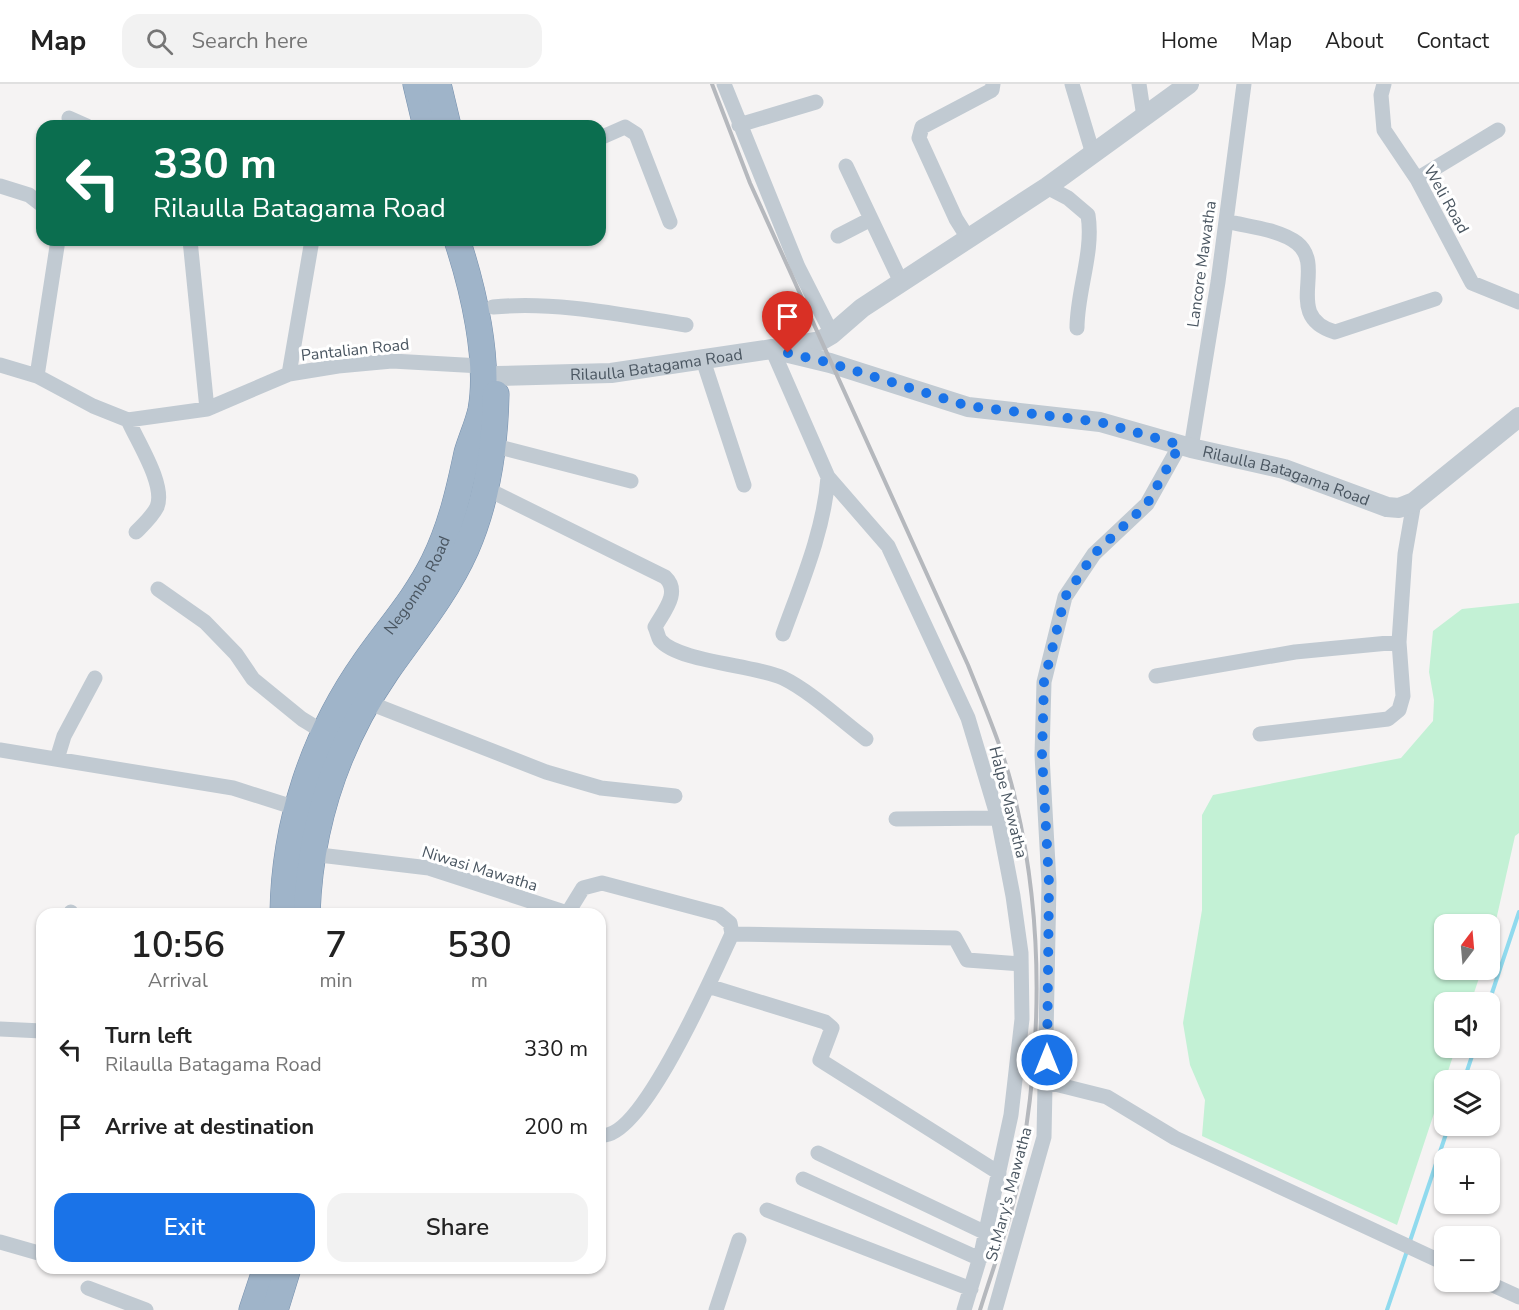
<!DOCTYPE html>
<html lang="en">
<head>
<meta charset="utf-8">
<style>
	:root { --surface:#fff; --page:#f2f2f2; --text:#222; --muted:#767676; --line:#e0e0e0; --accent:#1a73e8 }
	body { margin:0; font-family:"Nunito Sans",sans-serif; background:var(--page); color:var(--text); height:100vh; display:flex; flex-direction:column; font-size:22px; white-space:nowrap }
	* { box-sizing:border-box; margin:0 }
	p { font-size:20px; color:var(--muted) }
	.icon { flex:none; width:33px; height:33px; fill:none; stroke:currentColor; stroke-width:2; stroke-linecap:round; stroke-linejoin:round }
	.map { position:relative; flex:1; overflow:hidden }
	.panel { position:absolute; left:36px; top:824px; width:570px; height:366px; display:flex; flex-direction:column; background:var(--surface); border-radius:18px; box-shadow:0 2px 4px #0004 }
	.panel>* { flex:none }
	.banner { position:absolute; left:36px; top:36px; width:570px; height:126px; border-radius:18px; box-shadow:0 2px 4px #0004; background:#0b6e4f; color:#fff; overflow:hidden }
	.needle { width:39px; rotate:16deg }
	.controls { position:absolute; left:1434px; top:830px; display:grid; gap:12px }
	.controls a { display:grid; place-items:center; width:66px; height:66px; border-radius:12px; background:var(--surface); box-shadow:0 2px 4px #0004; font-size:30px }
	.pin { position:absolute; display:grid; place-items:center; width:51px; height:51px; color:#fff; margin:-62px -26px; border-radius:50% 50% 50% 0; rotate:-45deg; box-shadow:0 0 6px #0007 }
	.pin .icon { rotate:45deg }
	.me { position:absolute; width:66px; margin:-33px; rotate:0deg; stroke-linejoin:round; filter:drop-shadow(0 0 4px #0008) }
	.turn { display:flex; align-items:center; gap:21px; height:126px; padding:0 18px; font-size:27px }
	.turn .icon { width:78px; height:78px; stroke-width:2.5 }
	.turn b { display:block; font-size:42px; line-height:51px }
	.eta { display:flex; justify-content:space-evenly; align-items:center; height:102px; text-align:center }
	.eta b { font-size:36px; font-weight:600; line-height:42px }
	.cta { display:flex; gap:12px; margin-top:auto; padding:12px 18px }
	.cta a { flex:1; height:69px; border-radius:18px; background:var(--accent); color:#fff; font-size:24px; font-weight:600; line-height:69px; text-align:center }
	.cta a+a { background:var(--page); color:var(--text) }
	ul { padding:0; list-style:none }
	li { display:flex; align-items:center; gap:18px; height:78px; padding:0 18px }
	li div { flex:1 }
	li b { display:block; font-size:22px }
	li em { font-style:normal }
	header { display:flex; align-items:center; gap:36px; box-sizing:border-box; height:84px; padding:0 30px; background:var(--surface); border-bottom:2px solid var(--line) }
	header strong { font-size:28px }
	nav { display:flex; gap:33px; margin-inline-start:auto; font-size:21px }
	.search { width:420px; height:54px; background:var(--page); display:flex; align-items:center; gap:15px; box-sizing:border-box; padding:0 21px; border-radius:18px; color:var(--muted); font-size:22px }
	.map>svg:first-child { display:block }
	.green { fill:#c3f1d5 }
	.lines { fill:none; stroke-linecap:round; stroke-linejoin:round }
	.stream { stroke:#90daee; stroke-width:4 }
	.trunk-casing { stroke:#7690ad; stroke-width:27 }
	.minor { stroke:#c1cad2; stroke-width:15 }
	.tertiary { stroke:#c1cad2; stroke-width:20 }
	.trunk { stroke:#9fb4c9; stroke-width:26 }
	.rail { stroke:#b5b8bd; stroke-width:4 }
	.route { stroke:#1a73e8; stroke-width:10; stroke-dasharray:0 18 }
	.labels { text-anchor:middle; stroke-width:6; stroke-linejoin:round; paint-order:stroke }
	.street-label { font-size:16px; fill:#4a5661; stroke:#fff }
</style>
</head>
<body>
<header>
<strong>Map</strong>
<div class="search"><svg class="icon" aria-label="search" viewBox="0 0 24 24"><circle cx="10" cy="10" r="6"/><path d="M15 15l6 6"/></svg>Search here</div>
<nav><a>Home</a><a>Map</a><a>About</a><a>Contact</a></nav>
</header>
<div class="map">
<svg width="1519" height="1226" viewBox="0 0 1519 1226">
	<rect width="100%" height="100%" fill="#f5f3f3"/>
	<path class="green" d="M1519 519V749L1515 752 1490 863V840H1444V885H1482L1471 918H1444V963H1456L1397 1141 1202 1052 1205 1016 1190 981 1183 939 1202 826V731L1213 711 1401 674 1433 637 1434 616 1429 588 1433 547 1462 525Z"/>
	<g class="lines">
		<path class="stream" d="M1489 918 1519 828
			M1464 996 1475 963
			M1409 1160 1449 1041
			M1387 1226 1407 1167"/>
		<defs>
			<g id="trunk">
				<path d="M416 0 426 42"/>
				<path d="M438 0 448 42"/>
				<path id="s2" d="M283 830C284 740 313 652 365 578 388 545 416 514 434 477 451 442 459 407 467 369 471 355 478 340 481 326 490 276 473 204 457 156"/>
				<path d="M307 830C310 741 337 660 387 587 415 547 446 510 466 465 487 417 495 362 496 310"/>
				<path d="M252 1226 266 1184"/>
				<path d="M275 1226 288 1184"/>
			</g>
		</defs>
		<use href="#trunk" class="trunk-casing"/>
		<path class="minor" d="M724 0 798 183 832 250
			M1072 0 1093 70
			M1139 0 1144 33
			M1384 0 1381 11 1384 46 1417 95 1472 199 1519 218
			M69 34 87 42
			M739 41 816 18
			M600 54 625 43 636 50 670 138
			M846 82 901 198
			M1417 95 1498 46
			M0 102 29 111 42 121
			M1047 103 1068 114 1088 131C1094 168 1077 207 1077 244
			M1226 137C1248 143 1279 145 1297 159 1327 183 1282 232 1335 248L1435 215
			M838 152 871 135
			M968 154 956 135 919 54 922 43 992 6 993 0
			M190 156 207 325
			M493 223C557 217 622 231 686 241
			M772 265 828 393 888 462 968 634 998 734 1013 812 1021 869 1022 935 1011 1031 981 1170 964 1226
			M703 276 744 401
			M0 281 37 292 93 322 128 336 207 325 289 290 338 282 392 277 481 282
			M289 290 312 156
			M37 292 58 156
			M128 336C137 357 166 401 157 423 152 433 144 440 136 448
			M492 361 631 397
			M1191 364 1218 198 1244 0
			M485 404 665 493C681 508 664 527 655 543 657 547 658 553 660 556 678 578 756 581 783 594 810 607 842 637 866 655
			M158 505 205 538 236 570 253 595 302 635 325 649
			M783 550C801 500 824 447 828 393
			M1156 592 1295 568 1399 558
			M367 618 546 688 601 704 675 712
			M1260 650 1388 635 1399 626 1403 612 1399 558 1405 470 1414 418
			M0 666 233 704 296 724
			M57 675 64 652 95 594
			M896 735 998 734
			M311 770 429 784 567 829
			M71 828 72 830
			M567 830 583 804 602 799 719 830 730 839 732 850C716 884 641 1059 600 1051
			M732 850 955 854 967 876 1021 880
			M708 902 825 938 832 944 820 976 999 1089
			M0 945 42 947
			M1047 998 1107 1013 1175 1054 1444 1179
			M818 1069 986 1149
			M803 1095 980 1175
			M767 1126 971 1205
			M0 1158 42 1170
			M1484 1197 1519 1213
			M88 1204 146 1226
			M716 1226 739 1156
			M995 1226 1044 1053 1049 799 1042 671 1044 598 1065 513 1094 470 1147 420 1180 361"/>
		<g class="tertiary">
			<path d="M781 264 820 257 832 250 862 224 1047 103 1189 0"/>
			<path id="s1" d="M497 292 611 289 772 265 830 279 968 323 1100 338 1191 364 1284 385 1387 423 1399 424 1414 418 1519 333"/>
		</g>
		<use href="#trunk" class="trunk"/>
		<path class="rail" d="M712 0 750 99 968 581C986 626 1006 672 1016 719 1041 827 1042 936 1026 1045 1022 1066 1021 1088 1016 1108 1007 1148 992 1187 980 1226"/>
	</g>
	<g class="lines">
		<path class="route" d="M788 269 830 279 968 322 1100 338 1180 361 1147 420 1094 470 1065 513 1044 598 1042 671 1049 799 1047 976"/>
	</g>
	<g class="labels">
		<g class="street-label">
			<text transform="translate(1447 115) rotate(61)" y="6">Weli Road</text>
			<text transform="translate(1201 180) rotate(-82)" y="6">Lancore Mawatha</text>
			<text transform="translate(355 265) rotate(-6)" y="6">Pantalian Road</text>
			<text dy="6" stroke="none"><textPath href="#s1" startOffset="160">Rilaulla Batagama Road</textPath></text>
			<text dy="6" stroke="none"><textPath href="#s1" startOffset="808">Rilaulla Batagama Road</textPath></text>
			<text dy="6" stroke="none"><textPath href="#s2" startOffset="362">Negombo Road</textPath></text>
			<text transform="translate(1009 718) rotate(76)" y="6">Halpe Mawatha</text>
			<text transform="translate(480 784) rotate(17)" y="6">Niwasi Mawatha</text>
			<text transform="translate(1008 1110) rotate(-75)" y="6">St.Mary's Mawatha</text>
		</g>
	</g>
</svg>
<div class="controls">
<a><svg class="needle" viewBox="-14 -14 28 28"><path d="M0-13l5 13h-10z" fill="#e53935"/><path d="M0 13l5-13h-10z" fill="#767676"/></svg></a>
<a><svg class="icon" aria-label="sound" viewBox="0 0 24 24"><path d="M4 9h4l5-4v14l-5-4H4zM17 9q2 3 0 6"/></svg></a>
<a><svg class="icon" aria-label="layers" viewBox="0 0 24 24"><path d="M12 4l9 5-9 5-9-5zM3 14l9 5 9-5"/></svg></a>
<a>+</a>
<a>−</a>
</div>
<div class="pin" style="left:788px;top:269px;background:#d93025"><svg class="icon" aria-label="arrive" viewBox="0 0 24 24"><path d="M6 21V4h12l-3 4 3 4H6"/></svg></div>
<svg class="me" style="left:1047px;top:976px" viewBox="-20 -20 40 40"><circle r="17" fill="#1a73e8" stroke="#fff" stroke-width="3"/><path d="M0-11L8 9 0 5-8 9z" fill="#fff"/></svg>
<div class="banner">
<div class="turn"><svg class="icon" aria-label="left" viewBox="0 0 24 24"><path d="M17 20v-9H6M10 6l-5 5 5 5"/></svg><div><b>330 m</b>Rilaulla Batagama Road</div></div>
</div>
<section class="panel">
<div class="eta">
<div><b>10:56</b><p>Arrival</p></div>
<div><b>7</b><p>min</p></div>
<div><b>530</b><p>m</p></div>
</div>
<ul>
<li><svg class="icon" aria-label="left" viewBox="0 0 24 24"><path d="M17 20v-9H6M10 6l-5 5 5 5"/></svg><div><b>Turn left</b><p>Rilaulla Batagama Road</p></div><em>330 m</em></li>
<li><svg class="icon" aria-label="arrive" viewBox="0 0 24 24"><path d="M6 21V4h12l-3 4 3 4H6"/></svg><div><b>Arrive at destination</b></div><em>200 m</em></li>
</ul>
<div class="cta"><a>Exit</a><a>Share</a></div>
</section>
</div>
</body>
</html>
